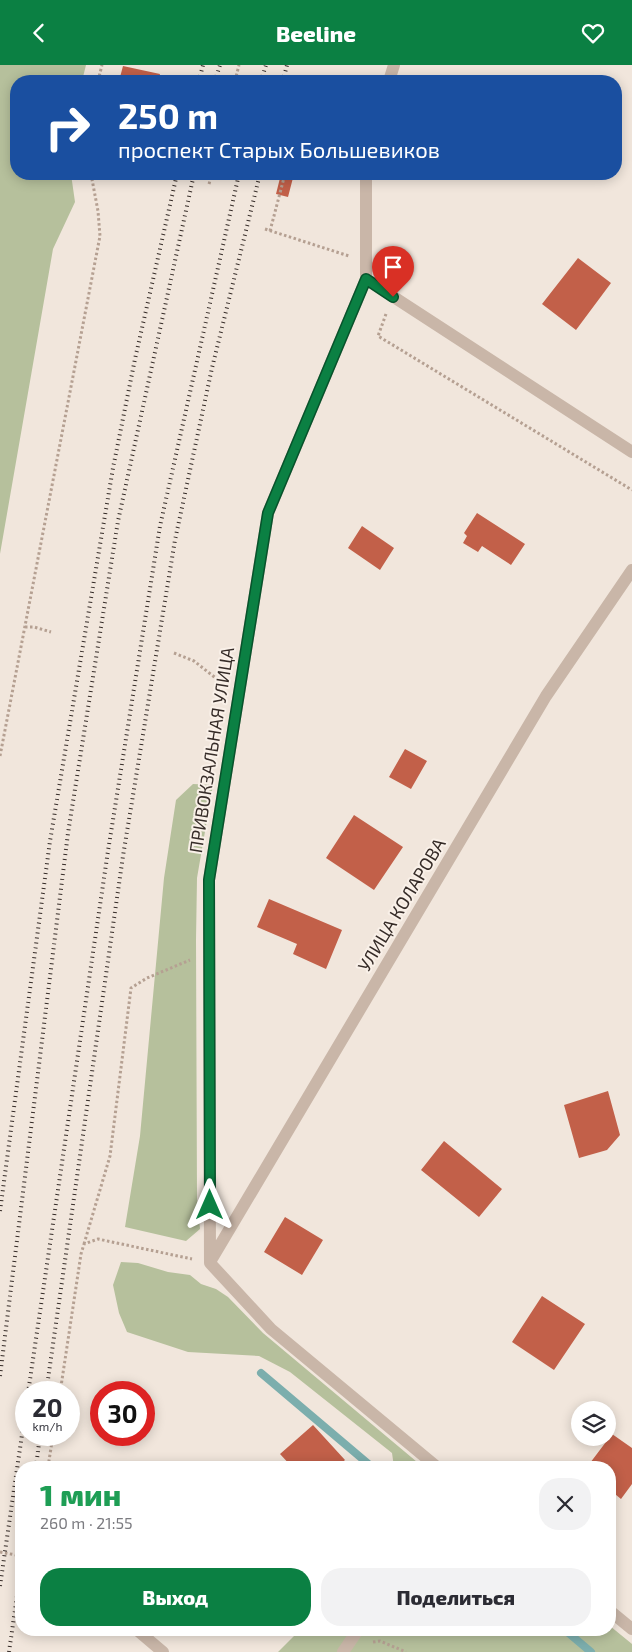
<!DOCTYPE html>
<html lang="ru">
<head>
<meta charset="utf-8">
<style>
	:root { --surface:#fff; --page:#f2f2f3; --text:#2b2b33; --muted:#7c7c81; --accent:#0b8043 }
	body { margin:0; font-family:"Exo 2",sans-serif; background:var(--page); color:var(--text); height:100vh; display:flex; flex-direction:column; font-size:19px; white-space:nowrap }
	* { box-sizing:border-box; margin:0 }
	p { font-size:16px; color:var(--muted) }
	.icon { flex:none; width:28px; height:28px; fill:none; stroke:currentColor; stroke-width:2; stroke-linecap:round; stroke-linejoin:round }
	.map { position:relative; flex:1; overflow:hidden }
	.side { position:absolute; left:15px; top:1396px; width:601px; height:175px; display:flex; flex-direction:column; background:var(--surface); border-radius:20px; box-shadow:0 2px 12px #0003 }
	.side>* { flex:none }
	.guide { position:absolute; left:10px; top:10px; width:612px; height:105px; border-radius:20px; box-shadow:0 2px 12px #0003; background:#1a4fa0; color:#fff; overflow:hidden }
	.tools { position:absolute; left:571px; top:1336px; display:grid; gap:10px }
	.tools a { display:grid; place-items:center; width:45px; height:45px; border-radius:50%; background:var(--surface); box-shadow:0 2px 12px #0003; font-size:25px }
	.speed { position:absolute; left:15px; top:1316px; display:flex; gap:10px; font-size:25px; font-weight:700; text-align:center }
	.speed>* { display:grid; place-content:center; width:65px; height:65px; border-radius:50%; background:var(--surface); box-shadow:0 2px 12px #0003; line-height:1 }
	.speed small { font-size:12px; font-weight:400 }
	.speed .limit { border:8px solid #d22; background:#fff; color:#111 }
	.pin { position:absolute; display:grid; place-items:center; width:42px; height:42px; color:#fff; margin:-51px -21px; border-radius:50% 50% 50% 0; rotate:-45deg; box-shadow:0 0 5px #0007 }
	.pin .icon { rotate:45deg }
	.me { position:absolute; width:55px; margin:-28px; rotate:0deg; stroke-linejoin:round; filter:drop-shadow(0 0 4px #0008) }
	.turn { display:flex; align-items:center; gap:18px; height:105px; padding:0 25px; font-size:22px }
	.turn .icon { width:65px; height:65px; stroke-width:2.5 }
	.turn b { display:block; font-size:35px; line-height:42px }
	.round { display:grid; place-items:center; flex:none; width:52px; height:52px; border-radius:20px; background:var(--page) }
	.overview { display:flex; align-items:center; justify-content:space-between; height:85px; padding:0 25px }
	h1 { font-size:30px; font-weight:800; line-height:38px; color:#1e9e55 }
	.action { display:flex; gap:10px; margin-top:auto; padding:10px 25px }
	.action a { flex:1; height:58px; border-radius:20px; background:var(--accent); color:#fff; font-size:20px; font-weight:800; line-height:58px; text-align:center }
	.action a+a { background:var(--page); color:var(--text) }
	header { display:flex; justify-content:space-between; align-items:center; height:65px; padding:0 25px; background:var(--accent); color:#fff; font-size:22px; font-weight:800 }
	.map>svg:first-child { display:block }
	.green { fill:#b6c09c }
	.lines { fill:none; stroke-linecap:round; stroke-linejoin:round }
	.stream { stroke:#7caead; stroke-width:8 }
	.building { fill:#c26049 }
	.path { stroke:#b5a092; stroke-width:3; stroke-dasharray:2.5 2.5; stroke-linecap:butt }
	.minor { stroke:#c9b6a8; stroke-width:12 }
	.rail { stroke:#362c28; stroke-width:4; stroke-dasharray:1 4; stroke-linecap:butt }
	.route-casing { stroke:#07532c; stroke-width:12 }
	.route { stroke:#0b8043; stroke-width:9 }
	.labels { text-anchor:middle; stroke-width:4; stroke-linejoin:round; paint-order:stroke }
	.street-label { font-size:18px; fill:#362c28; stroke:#f9f0e8 }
</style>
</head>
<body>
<header><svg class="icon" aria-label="back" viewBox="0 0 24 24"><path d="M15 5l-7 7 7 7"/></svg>Beeline<svg class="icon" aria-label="heart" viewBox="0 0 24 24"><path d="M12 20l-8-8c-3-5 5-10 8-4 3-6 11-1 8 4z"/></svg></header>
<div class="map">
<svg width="632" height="1587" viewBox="0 0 632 1587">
	<rect width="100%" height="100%" fill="#f1e6dc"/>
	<path class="green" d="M0 0H86L82 16H16V109H71L75 137 53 184 0 489Z
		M193 719 213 720 197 813 196 875 197 1133 200 1164 186 1176 125 1162 140 1071 164 813 176 735Z
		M121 1197 138 1198 168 1207 190 1210 201 1219 216 1224 228 1232 263 1268 423 1402H394L392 1388 290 1307 259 1291 188 1287 127 1267 119 1248 113 1220Z
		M610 1561 632 1579V1587H278L300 1565H610Z"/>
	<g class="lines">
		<path class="stream" d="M261 1308 372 1402
			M565 1565 591 1587"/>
	</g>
	<path class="building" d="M123 1 160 9 158 16H119Z
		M281 109H294L288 132 276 129Z
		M578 193 611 218 576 265 542 239Z
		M477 448 525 479 511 500 482 481 478 487 463 478 467 471 464 468Z
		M362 461 394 483 380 505 348 483Z
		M405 684 427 696 411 724 389 712Z
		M354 750 403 782 374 825 326 793Z
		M269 834 342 865 326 904 293 889 297 879 257 862Z
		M608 1026 620 1070 607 1085 579 1093 564 1040Z
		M444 1076 502 1124 479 1152 421 1105Z
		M285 1152 323 1175 302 1210 264 1187Z
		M542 1231 585 1259 554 1305 512 1277Z
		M313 1360 345 1395 337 1402H292L280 1389Z
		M612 1369 632 1383V1419L621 1434 610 1425V1402H587Z"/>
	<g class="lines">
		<path class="path" d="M98 16 102 0
			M235 16 239 0
			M209 119 212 109
			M265 164 349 191
			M270 166 285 109
			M386 249 378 271 632 425
			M25 562H34L51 567
			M174 588 194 596 222 618
			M0 691 100 171 98 146 91 109
			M84 1179 110 1091 131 923 147 913 190 895
			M60 1328 81 1189 84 1179 98 1174 192 1194
			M48 1402 53 1370
			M0 1487 21 1491
			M373 1577 380 1576 406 1587"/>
		<path class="minor" d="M389 16 394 0
			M366 109V214L268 448 209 815 210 1198 271 1264 437 1402
			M366 214 632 387
			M210 1197 546 631 632 505
			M610 1546 632 1564
			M137 1565 163 1587
			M343 1587 358 1565"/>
		<path class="rail" d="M199 16 203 0
			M215 16 220 0
			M261 16 266 0
			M283 16 287 0
			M0 1146 50 776 113 403 135 294 177 109
			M0 1311 68 768 118 456 194 109
			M28 1328 108 786 160 461 239 109
			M46 1328 123 791 175 475 212 303 260 109
			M36 1402 40 1370
			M0 1521 26 1342
			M9 1587 21 1503"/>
	</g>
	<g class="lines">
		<defs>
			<path id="route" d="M210 1140 209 815 268 448 366 214 393 232"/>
		</defs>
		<use href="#route" class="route-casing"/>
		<use href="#route" class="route"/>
	</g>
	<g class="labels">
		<g class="street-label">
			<text transform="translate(212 685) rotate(-81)" y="6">ПРИВОКЗАЛЬНАЯ УЛИЦА</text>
			<text transform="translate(402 840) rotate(-59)" y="6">УЛИЦА КОЛАРОВА</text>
		</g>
	</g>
</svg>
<div class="tools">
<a><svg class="icon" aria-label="layers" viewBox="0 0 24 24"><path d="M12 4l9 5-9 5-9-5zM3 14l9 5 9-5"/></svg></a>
</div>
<div class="speed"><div>20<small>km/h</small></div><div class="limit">30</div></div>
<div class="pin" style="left:393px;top:232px;background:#d93025"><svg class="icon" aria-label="arrive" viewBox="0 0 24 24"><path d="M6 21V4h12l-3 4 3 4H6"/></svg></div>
<svg class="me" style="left:210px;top:1140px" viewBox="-20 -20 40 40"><path d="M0-17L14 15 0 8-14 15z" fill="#0b8043" stroke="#fff" stroke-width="4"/></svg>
<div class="guide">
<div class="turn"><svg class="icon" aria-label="right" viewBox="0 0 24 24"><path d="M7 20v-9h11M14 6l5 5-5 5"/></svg><div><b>250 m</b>проспект Старых Большевиков</div></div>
</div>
<section class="side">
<div class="overview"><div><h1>1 мин</h1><p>260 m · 21:55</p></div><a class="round"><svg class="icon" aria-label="close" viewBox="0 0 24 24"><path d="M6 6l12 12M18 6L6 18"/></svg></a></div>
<div class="action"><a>Выход</a><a>Поделиться</a></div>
</section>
</div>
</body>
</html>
